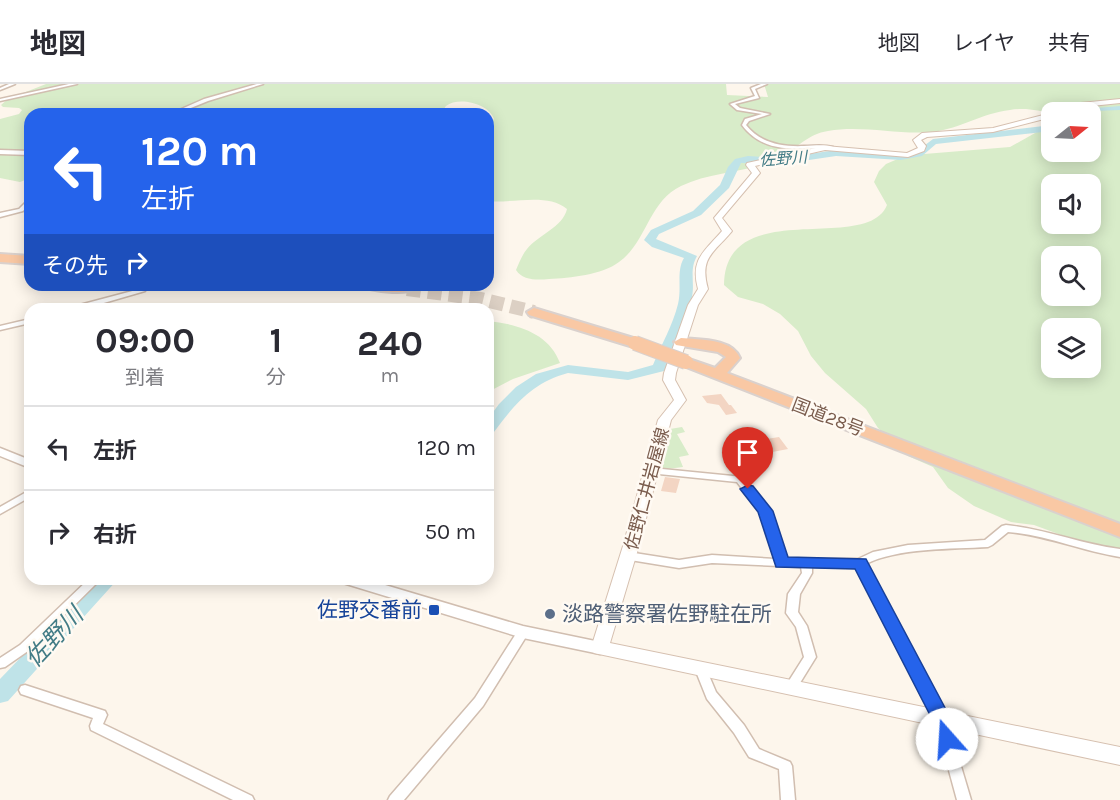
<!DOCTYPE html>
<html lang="ja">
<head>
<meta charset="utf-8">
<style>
	:root { --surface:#fff; --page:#f7f7f7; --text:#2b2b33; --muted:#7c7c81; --line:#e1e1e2 }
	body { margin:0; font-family:Karla,"Noto Sans JP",sans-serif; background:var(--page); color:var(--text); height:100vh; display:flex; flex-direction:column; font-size:22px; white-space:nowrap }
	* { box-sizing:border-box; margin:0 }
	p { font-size:20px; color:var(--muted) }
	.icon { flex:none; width:33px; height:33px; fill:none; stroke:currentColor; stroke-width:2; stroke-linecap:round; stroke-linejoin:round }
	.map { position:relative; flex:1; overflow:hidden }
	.drawer { position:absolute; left:24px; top:219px; width:470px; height:282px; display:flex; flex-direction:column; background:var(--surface); border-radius:18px; box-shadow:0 3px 15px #0003 }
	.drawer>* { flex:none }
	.banner { position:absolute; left:24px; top:24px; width:470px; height:183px; border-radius:18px; box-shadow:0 3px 15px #0003; background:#2563eb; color:#fff; overflow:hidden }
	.needle { width:39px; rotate:72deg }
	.tools { position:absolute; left:1041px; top:18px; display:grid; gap:12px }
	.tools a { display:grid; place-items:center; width:60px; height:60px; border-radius:12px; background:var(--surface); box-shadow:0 3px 15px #0003; font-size:30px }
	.pin { position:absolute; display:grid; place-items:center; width:51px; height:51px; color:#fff; margin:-62px -26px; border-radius:50% 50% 50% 0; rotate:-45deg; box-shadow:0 0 6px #0007 }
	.pin .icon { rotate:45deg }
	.me { position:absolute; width:66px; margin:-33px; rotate:341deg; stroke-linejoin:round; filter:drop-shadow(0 0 4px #0008) }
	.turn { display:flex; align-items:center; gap:21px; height:126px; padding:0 18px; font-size:27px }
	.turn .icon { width:78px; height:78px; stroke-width:2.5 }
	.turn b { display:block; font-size:42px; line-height:51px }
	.then { display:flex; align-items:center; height:57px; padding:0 18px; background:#0003; gap:12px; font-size:22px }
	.eta { display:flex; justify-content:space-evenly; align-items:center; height:102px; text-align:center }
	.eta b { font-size:36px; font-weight:700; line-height:42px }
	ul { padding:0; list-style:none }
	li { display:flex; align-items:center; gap:18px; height:84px; padding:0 18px; border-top:2px solid var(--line) }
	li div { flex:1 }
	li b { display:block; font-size:22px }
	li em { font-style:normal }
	header { display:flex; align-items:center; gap:36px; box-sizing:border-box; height:84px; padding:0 30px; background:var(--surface); border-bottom:2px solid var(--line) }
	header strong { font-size:28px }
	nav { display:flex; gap:33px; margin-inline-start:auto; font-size:21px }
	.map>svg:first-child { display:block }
	.green { fill:#d8ecc9; fill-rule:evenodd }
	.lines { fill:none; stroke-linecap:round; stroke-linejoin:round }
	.river { fill:#bfe3e8; fill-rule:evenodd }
	.building { fill:#f3d5c3 }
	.trunk-tunnel { stroke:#dcd0c4; stroke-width:14; stroke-dasharray:14 7; stroke-linecap:butt }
	.minor-casing { stroke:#d1beb0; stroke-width:3 }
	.tertiary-casing { stroke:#d1beb0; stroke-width:3 }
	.secondary-casing { stroke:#d6c0b0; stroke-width:2 }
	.trunk-casing { stroke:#dad1cd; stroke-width:4 }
	.minor { fill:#fff; fill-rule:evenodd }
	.tertiary { fill:#fff; fill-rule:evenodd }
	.secondary { fill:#fff; fill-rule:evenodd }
	.trunk { fill:#f9c8a4; fill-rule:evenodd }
	.trunk-bridge-casing { stroke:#dad1cd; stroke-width:16; stroke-linecap:butt }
	.trunk-bridge { stroke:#f9c8a4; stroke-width:14 }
	.route { fill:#2563eb; stroke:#184099; stroke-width:1.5 }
	.transit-dot { fill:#1a4fb4; stroke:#fffaf3; stroke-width:2 }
	.service-dot { fill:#5c6f8a; stroke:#fffaf3; stroke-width:2 }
	.labels { text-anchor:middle; stroke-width:5; stroke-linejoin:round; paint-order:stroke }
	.far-water-label { font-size:16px; font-style:italic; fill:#437c86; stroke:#fffaf3 }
	.street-label { font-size:18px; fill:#7a5c4d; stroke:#fffaf3 }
	.near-transit-label { font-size:21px; fill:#164399; stroke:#fffaf3; text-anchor:end }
	.near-service-label { font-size:21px; fill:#4e5e75; stroke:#fffaf3; text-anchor:start }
	.near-water-label { font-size:24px; font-style:italic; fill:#437c86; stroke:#fffaf3 }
</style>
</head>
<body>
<header>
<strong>地図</strong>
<nav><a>地図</a><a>レイヤ</a><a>共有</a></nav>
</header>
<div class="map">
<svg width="1120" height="716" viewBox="0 0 1120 716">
	<rect width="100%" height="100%" fill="#fdf6ec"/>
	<path class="green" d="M46 0H726L727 11 768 13 764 0H1120V465L1072 455 1034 441 1011 438 974 422 948 404 933 383 908 372 878 344 866 325 825 289 811 272 798 247 780 230 763 220 738 213 724 201C725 110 867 171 887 121L874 98 879 87 886 80 900 74 912 71 1010 63 1051 40 1052 68H1090V28C1079 29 1066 30 1054 29 1038 27 1027 23 1010 26 982 29 960 45 932 48 897 51 862 41 828 47 808 50 797 64 781 73 750 89 712 87 681 102 648 118 647 158 619 178 602 191 570 194 549 195 538 196 523 197 516 186 519 179 522 171 527 165 538 151 563 143 567 125 547 108 511 120 488 117V41L494 35C489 20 459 12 446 22 445 23 442 29 441 30H30V94L20 98 0 94V35L19 30 22 26 19 24 3 23 1 21 8 15ZM1052 100H1090V140H1052ZM1052 172H1090V212H1052ZM1052 244H1090V284H1052Z
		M488 237C517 240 549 249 560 279L513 295 488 308Z
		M682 343 685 348 677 350 689 371 679 373 683 383 667 385 659 383 670 345Z"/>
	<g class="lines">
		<path class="river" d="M1120 22V26L1070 28 1074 26Z
			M1052 41V47L936 60 922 72 901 76 836 72 782 80 741 79 729 104 701 131 659 150 656 155 697 172C689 186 695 198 692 213 689 237 677 267 664 287L628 296 568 289C533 298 514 321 494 348L488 350V335L499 320 516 303 536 290 568 281 628 288 653 281C661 261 673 241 678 220 682 204 676 187 684 174L652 163 644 156 651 146 693 127 720 101 728 83 735 75 748 72 782 74 836 66 901 70 916 68 933 55Z
			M96 495H118L8 617 0 619V595Z"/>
	</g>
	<path class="building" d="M721 310 729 321H731L737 329 726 331 719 321 707 319 702 312Z
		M779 353 788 365 756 371 747 358Z
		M665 393 680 395 676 409 661 407Z"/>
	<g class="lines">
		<path class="trunk-tunnel" d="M407 205 481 215 534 228"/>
		<defs>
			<path id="minor" d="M9 0H15L0 6V4Z
				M69 0H77L0 17V15Z
				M257 0H263L208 17 176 30H170L204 15Z
				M761 0H767L755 5 759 14 735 20 740 24 770 30 749 37 746 41C760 59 782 63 804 62 814 62 823 60 833 63V65C800 63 765 72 742 41L745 35 762 30 737 26 730 20 755 12 751 4Z
				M0 66 30 67V71L0 70Z
				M30 114V119L23 127 0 133V129L19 125Z
				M141 201H147L145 207 83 225H71L72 223 140 205Z
				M30 235V239L0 246V242Z
				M652 384 743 393 770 427 786 475H858L873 468 908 461 985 456 1002 442 1006 441C1045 445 1081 460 1120 465V473C1082 467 1046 451 1008 448L992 461 988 463C953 465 896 464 866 480L947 635 971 716H957L935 635 857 483H812V489L800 510 798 528 807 542 816 573 795 607 791 608 787 607 785 603 804 573 796 543 786 529 788 510 802 489 801 483 712 479 679 484 624 475 623 472 624 469 628 468 679 476 712 471 775 475 760 428 737 398 649 389 647 387Z
				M30 406V413L0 430V423Z
				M89 495H101L28 567 5 583 0 584V574L20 561Z
				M523 544 527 545 529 548 483 622 404 716H388L390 712 475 614 519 545Z
				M701 580 705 582 716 608 744 641 759 665 790 678 792 682 795 716H781L779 685 749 673 734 649 707 615 695 585 697 582Z
				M25 601 105 627 107 631 103 640 252 712 254 716H233L91 646 90 642 93 634 21 610 19 606 21 602Z"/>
			<path id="tertiary" d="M0 364 30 376V384L0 372Z
				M341 495H365L523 542 600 558 606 560 608 564 606 568 600 570 523 554 343 499Z"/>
			<path id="secondary" d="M1120 15V19L1063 25 1052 28V33L993 48 927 53 921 56 926 62 924 67 908 73 825 66 755 82 760 89 722 134 732 147C714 169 699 173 708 205L698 221 676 289 675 296 686 316 671 336 639 462 610 559 1120 663V681L594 569 591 564 623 462 658 336 674 316 663 296 664 289 688 221 698 205C690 175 704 168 722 147L714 134 752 89 746 81 747 79 825 62 907 69 918 64 913 56 922 49 993 44 1051 29V27L1061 21Z"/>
			<path id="trunk" d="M0 170 30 172V180L0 178Z
				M360 201H405L413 205C406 211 367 207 360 201Z
				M534 224 640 256 642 259 635 263 630 262 529 231 527 228Z
				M681 254C699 256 732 254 740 274L727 289 1120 440V453L681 281 679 278 686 274 715 284 726 273 718 268 676 261 674 258Z"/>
		</defs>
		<use href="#minor" class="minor-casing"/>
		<use href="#tertiary" class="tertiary-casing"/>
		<use href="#secondary" class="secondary-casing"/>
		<use href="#trunk" class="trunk-casing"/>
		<use href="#minor" class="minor"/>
		<use href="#tertiary" class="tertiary"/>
		<use href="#secondary" class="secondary"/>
		<use href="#trunk" class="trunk"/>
		<defs>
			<path id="trunk-bridge" d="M635 259 686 278"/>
		</defs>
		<use href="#trunk-bridge" class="trunk-bridge-casing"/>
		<use href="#trunk-bridge" class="trunk-bridge"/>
	</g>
	<path class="route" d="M748 401 753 402 773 427 788 473 866 475 951 635 957 655 954 661 947 663 940 661 932 635 855 485 776 483 758 428 740 405Z"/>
	<rect class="transit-dot" x="428" y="520" width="12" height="12" rx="3"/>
	<circle class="service-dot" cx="550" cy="530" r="6"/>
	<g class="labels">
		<g class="far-water-label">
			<text transform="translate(783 74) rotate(-4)" y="6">佐野川</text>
		</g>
		<g class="street-label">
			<text transform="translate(828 333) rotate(21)" y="6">国道28号</text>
			<text transform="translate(647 405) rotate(-75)" y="6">佐野仁井岩屋線</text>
		</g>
		<g class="near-transit-label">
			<text x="422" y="533">佐野交番前</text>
		</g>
		<g class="near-service-label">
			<text x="562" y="537">淡路警察署佐野駐在所</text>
		</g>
		<g class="near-water-label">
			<text transform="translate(54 553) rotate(-47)" y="8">佐野川</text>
		</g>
	</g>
</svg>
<div class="tools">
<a><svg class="needle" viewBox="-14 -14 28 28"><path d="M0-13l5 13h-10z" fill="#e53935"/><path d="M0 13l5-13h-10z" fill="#7c7c81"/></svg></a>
<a><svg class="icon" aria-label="sound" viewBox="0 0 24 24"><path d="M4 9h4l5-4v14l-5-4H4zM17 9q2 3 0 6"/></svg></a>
<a><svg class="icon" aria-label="search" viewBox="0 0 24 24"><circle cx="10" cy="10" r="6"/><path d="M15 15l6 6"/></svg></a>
<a><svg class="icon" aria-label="layers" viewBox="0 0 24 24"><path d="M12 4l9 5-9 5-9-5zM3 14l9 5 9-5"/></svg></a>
</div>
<div class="pin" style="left:748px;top:405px;background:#d93025"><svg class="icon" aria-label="arrive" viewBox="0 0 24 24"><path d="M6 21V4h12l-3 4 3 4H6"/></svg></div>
<svg class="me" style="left:947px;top:655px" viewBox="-20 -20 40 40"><circle r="19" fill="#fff"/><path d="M0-13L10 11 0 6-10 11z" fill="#2563eb"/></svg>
<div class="banner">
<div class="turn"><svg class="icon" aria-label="left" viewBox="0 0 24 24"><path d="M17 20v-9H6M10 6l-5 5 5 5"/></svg><div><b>120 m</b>左折</div></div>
<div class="then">その先<svg class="icon" aria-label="right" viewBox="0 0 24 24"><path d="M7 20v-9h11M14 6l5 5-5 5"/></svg></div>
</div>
<section class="drawer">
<div class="eta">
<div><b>09:00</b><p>到着</p></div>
<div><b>1</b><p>分</p></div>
<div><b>240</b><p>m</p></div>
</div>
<ul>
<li><svg class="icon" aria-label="left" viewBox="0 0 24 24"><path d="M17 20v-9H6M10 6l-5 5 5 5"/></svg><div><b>左折</b></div><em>120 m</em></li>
<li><svg class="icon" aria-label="right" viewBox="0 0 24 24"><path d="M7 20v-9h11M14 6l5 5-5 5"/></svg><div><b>右折</b></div><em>50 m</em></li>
</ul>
</section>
</div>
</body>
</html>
